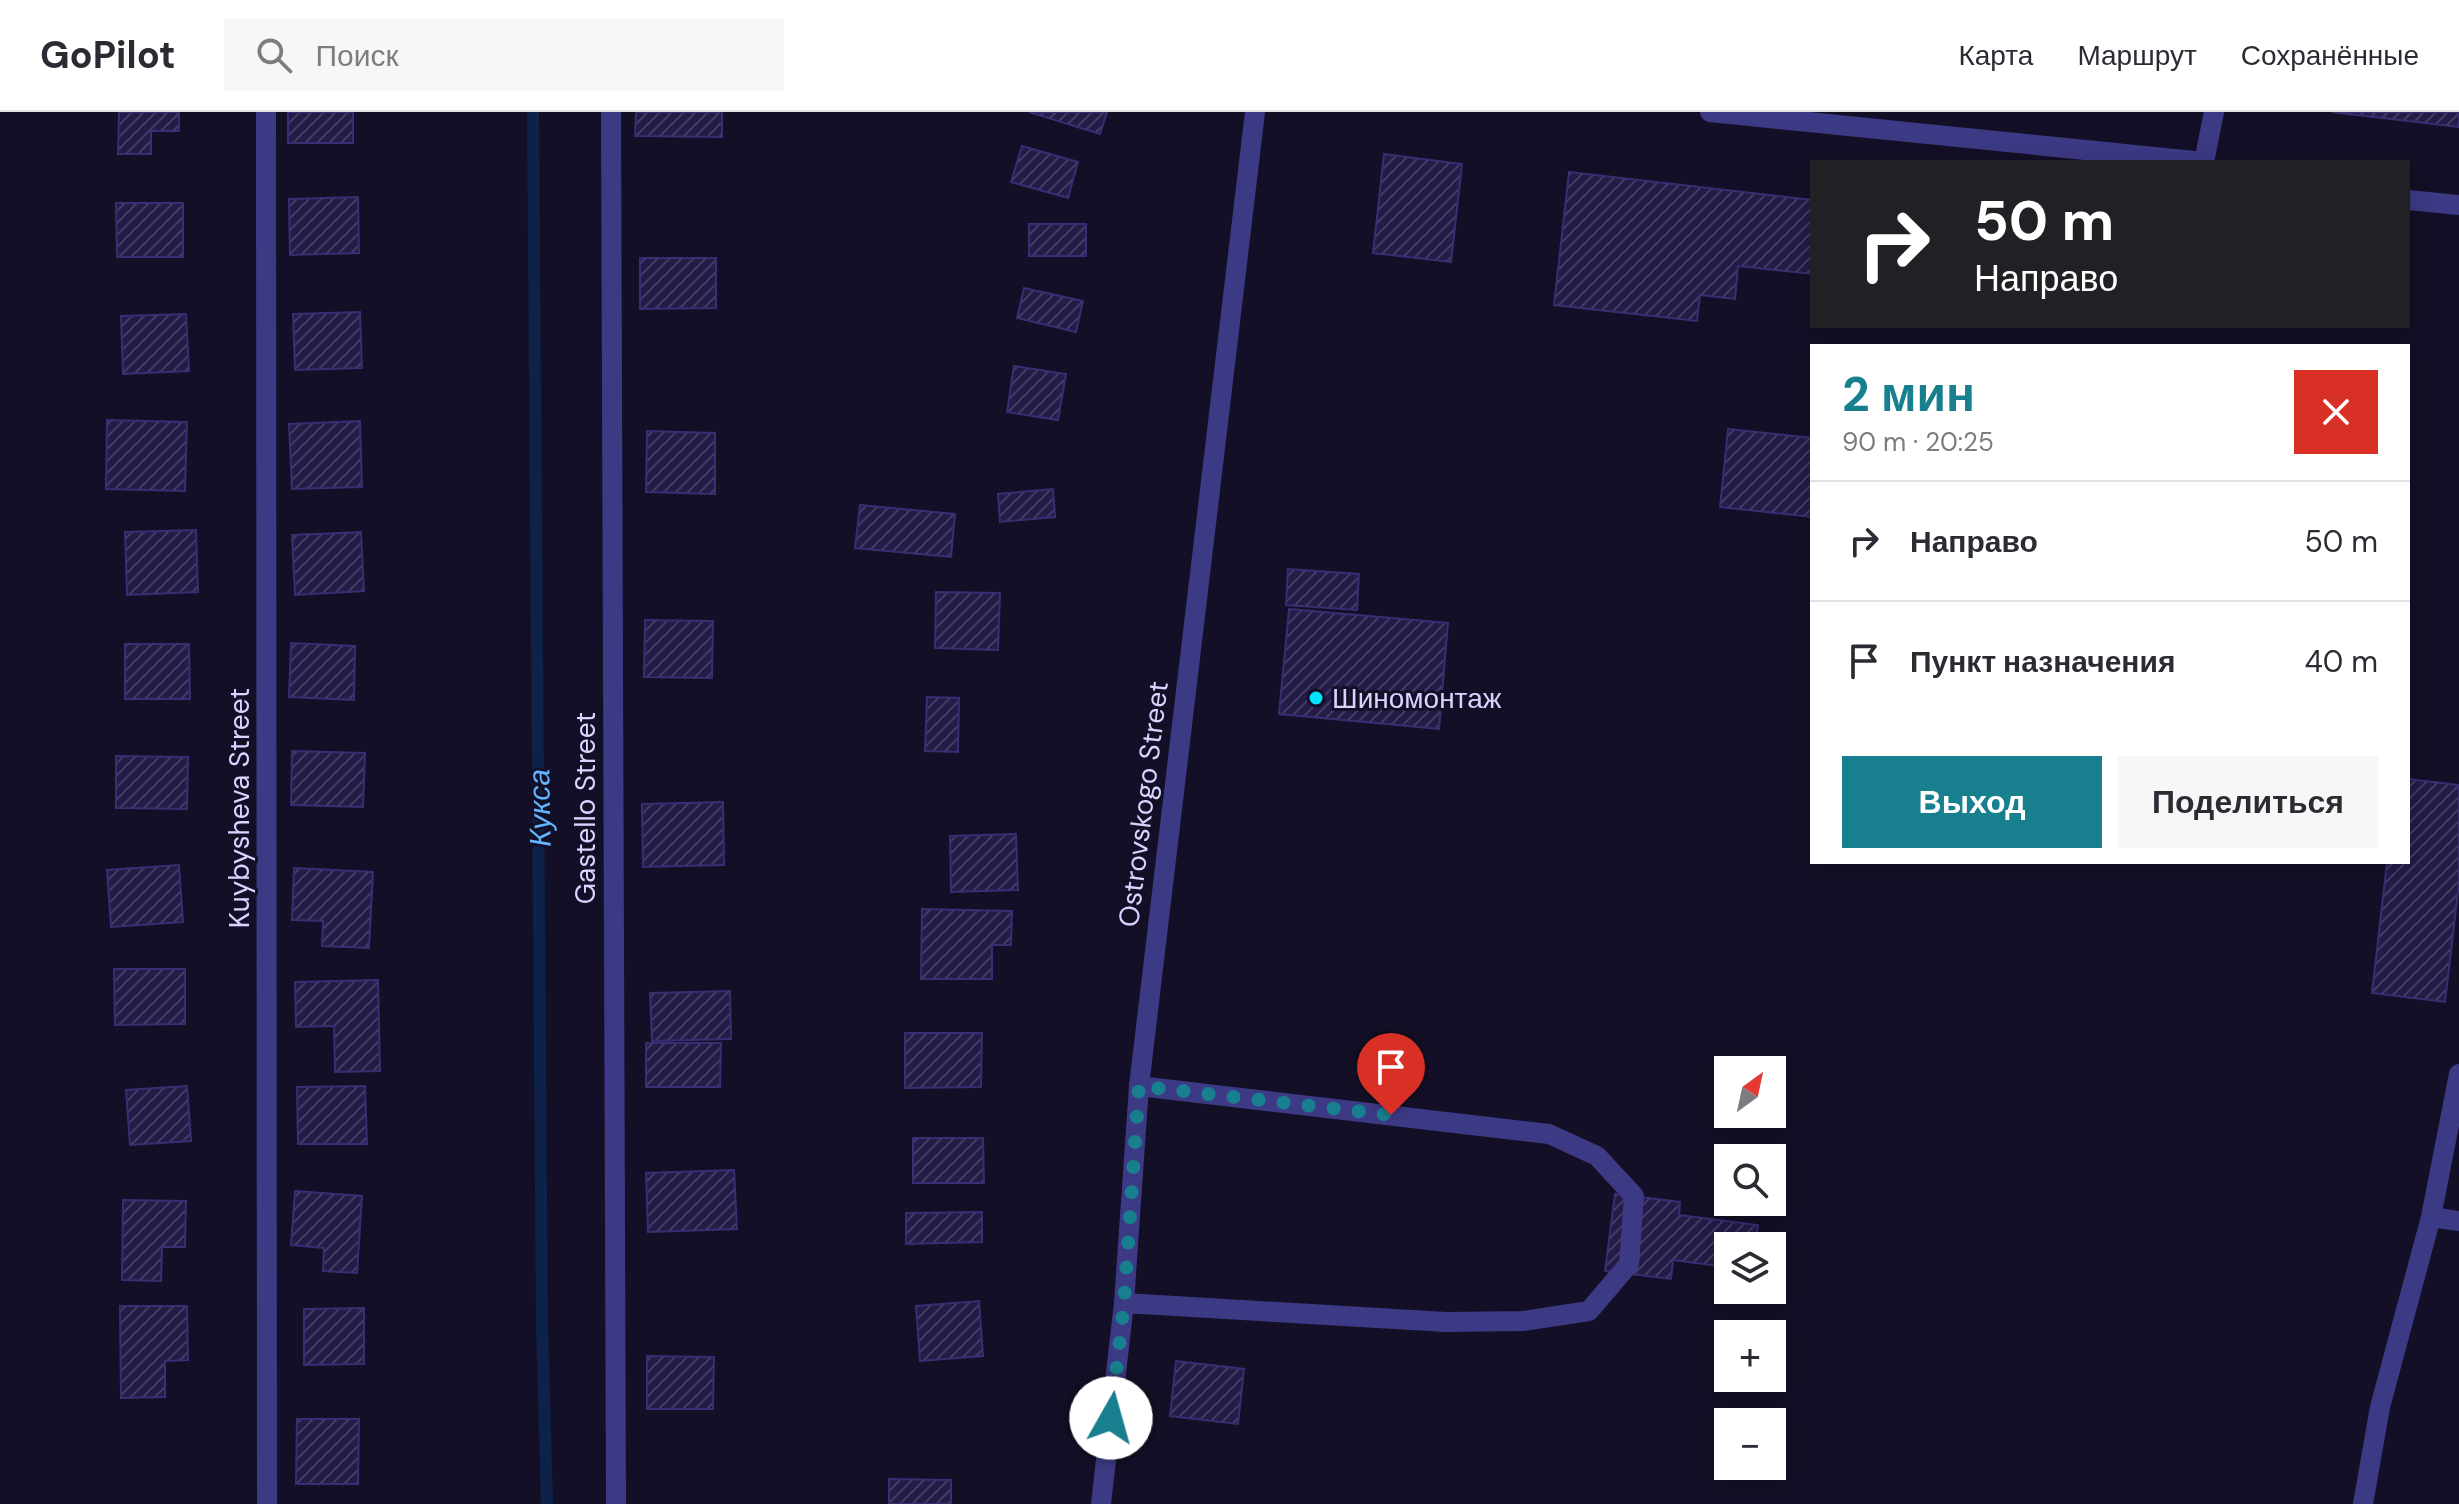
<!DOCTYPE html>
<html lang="ru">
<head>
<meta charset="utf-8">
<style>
	:root { --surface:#fff; --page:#f7f7f7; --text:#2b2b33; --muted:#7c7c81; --line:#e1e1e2; --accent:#187f8f }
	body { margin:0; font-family:"DM Sans",sans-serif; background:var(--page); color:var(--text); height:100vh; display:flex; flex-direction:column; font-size:30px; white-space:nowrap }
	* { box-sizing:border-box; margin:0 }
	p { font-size:26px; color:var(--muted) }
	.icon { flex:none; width:44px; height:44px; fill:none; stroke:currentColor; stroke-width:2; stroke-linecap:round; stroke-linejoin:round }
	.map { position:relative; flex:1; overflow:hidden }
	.details { position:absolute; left:1810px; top:232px; width:600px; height:520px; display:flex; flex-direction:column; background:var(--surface); border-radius:0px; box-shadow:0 4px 20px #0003 }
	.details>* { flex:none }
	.top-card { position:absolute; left:1810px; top:48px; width:600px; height:168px; border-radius:0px; box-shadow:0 4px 20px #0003; background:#202124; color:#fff; overflow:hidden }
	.needle { width:52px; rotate:33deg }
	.buttons { position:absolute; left:1714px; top:944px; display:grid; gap:16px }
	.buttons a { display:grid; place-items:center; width:72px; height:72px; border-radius:0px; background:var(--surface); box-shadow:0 4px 20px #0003; font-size:40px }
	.pin { position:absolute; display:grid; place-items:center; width:68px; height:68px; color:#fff; margin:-82px -34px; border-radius:50% 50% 50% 0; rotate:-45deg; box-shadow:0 0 8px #0007 }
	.pin .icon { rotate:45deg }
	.me { position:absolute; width:88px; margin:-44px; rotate:7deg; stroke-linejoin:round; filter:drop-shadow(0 0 6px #0008) }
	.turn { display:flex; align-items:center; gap:28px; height:168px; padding:0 32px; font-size:36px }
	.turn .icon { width:104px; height:104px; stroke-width:2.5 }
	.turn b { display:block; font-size:56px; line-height:68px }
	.round { display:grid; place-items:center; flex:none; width:84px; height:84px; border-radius:0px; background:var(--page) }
	.overview { display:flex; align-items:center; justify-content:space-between; height:136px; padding:0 32px }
	h1 { font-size:48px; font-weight:700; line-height:60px; color:var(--accent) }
	.cta { display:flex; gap:16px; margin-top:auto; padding:16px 32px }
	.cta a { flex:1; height:92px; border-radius:0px; background:var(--accent); color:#fff; font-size:32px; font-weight:700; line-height:92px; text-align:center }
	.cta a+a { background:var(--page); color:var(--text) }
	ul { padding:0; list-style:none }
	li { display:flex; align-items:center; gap:24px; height:120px; padding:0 32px; border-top:2px solid var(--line) }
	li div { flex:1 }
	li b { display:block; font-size:30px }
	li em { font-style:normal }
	header { display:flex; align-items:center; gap:48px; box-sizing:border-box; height:112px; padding:0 40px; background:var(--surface); border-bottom:2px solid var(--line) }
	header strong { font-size:38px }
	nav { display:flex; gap:44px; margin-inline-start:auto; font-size:28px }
	.search { width:560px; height:72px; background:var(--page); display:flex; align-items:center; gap:20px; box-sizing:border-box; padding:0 28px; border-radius:0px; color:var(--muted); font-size:30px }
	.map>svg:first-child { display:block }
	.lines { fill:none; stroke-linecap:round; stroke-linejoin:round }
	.stream { stroke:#0c2248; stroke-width:12 }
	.building { fill:url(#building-hatch); stroke:#3b2d73; stroke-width:2 }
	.service { stroke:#3d3a85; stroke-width:20 }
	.minor { stroke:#3d3a85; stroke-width:20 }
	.tertiary { stroke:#3d3a85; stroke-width:20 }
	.route { stroke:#187f8f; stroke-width:14; stroke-dasharray:0 25.2 }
	.poi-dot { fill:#00e5ff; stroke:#130f26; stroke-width:3 }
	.labels { text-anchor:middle; stroke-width:6; stroke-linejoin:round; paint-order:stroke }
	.poi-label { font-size:28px; fill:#d9d4ff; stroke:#130f26; text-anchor:start }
	.street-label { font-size:28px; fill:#d9d4ff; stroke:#130f26 }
	.water-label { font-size:30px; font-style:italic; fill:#62b6ff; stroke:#130f26 }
</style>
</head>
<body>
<header>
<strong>GoPilot</strong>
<div class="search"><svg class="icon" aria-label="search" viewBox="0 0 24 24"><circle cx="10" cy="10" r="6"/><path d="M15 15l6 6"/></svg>Поиск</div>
<nav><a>Карта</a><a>Маршрут</a><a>Сохранённые</a></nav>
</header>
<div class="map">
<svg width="2459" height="1392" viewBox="0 0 2459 1392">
	<defs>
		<pattern id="building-hatch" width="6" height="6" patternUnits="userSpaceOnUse" patternTransform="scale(2)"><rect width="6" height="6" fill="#241b47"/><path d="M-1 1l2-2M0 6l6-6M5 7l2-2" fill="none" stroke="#433b63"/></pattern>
	</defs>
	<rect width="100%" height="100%" fill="#130f26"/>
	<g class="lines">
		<path class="stream" d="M533 0 542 1213 547 1392"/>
	</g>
	<path class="building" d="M119 0H179V19H151V42H118Z
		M288 0H353V31H288Z
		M636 0H722V25L635 24Z
		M1029 0H1107L1100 22Z
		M2332 0H2459V15Z
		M1022 34 1078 50 1068 86 1011 70Z
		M1384 42 1462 52 1451 150 1373 141Z
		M1569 60 1812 88V162L1738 154 1735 187 1700 183 1697 209 1554 193Z
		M358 85 359 141 290 143 289 87Z
		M116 91H183V145H117Z
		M1029 112H1086V144H1029Z
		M640 146H716V196L640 197Z
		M1024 176 1083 189 1076 220 1017 206Z
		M360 200 362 256 295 258 293 202Z
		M186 202 189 259 123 262 121 204Z
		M1014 254 1066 262 1058 308 1007 300Z
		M107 308 187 310 185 379 106 377Z
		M360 309 362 375 292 377 289 312Z
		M1728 317 1812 326V405L1720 395Z
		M647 319 715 321V382L646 380Z
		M1053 377 1055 405 1000 410 998 382Z
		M860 393 955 402 951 445 855 436Z
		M196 418 198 480 127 483 125 420Z
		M361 420 364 479 295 483 292 423Z
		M1288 457 1359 462 1357 498 1286 493Z
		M936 480 1000 481 998 538 935 536Z
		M1289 497 1448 511 1439 617 1279 602Z
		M645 508 713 509 712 566 644 565Z
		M291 531 355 534 354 588 289 585Z
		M125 532H189L190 587H125Z
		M927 585 959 586 958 640 925 639Z
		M292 639 365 641 363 695 291 693Z
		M116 644 188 645 187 697 116 696Z
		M2408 667 2459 673V771L2445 890 2372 881 2387 750H2408Z
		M723 690 724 753 643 755 642 692Z
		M1016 722 1018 778 951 780 950 724Z
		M179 753 183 810 111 815 107 758Z
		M294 756 373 760 369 836 322 834 323 809 292 808Z
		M922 797 1012 799 1011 833H992V867H921Z
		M114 857H185V912L115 913Z
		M378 868 380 959 335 960 334 914 296 915 295 870Z
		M730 879 731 927 652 929 650 881Z
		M905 921H982L981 975 905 976Z
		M646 931H721L720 975H646Z
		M187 974 191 1029 130 1033 126 978Z
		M365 974 367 1032H298L297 975Z
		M913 1026H983L984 1071H913Z
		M734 1058 737 1117 648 1120 646 1061Z
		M295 1079 362 1084 357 1161 323 1159 324 1136 291 1133Z
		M1615 1082 1680 1090 1679 1103 1758 1113 1755 1134H1728V1155L1673 1148 1671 1167 1605 1159Z
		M123 1088 186 1089 185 1135H162L161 1169 122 1168Z
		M982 1100V1130L906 1132V1101Z
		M979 1189 983 1244 920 1249 916 1194Z
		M120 1194H187L188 1248 165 1249V1285L121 1286Z
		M364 1196V1252L304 1253V1197Z
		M647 1244 714 1245 713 1297H647Z
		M1176 1249 1244 1257 1238 1312 1170 1304Z
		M297 1307H359L358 1372H296Z
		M889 1367 951 1368V1392H889Z"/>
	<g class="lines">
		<path class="service" d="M1710 0 2204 50
			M2204 50 2214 0
			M2408 88 2459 93
			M2431 1105 2459 1109
			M1124 1191 1446 1210 1523 1209 1589 1199 1629 1152 1634 1084 1597 1044 1549 1022 1139 974
			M2363 1392 2380 1295 2431 1105 2459 962"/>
		<path class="minor" d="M266 0 267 1392
			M611 0 616 1392"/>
		<path class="tertiary" d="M1101 1392 1124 1191 1139 974 1255 0"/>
	</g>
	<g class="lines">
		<path class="route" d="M1111 1306 1124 1191 1139 974 1391 1003"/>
	</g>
	<circle class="poi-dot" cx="1316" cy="586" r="8"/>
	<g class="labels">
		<g class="poi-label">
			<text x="1332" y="596">Шиномонтаж</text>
		</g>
		<g class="street-label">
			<text transform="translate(1143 692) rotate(-83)" y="10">Ostrovskogo Street</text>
			<text transform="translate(239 696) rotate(-90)" y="10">Kuybysheva Street</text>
			<text transform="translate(585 696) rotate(-90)" y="10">Gastello Street</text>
		</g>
		<g class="water-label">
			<text transform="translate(540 696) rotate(-91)" y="10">Кукса</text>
		</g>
	</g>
</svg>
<div class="buttons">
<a><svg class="needle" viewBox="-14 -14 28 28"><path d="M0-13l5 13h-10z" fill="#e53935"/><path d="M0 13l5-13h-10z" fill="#7c7c81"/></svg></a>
<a><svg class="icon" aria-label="search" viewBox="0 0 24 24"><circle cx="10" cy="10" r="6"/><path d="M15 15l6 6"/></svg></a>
<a><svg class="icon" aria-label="layers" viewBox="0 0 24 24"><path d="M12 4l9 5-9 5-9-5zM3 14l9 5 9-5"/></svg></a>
<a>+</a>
<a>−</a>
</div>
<div class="pin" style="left:1391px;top:1003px;background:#d93025"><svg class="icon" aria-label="arrive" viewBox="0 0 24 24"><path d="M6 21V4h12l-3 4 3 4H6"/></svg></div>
<svg class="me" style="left:1111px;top:1306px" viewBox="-20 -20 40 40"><circle r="19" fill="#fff"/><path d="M0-13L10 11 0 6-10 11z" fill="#187f8f"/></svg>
<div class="top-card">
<div class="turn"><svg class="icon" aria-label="right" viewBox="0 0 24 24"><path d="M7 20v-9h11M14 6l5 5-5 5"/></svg><div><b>50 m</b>Направо</div></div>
</div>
<section class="details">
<div class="overview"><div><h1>2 мин</h1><p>90 m · 20:25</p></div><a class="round" style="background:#d93025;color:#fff"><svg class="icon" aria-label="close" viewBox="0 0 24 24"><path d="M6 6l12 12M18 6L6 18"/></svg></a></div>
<ul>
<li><svg class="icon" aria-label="right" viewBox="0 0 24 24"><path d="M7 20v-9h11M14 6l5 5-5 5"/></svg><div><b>Направо</b></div><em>50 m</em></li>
<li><svg class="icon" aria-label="arrive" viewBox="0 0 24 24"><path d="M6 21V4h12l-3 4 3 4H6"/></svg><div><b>Пункт назначения</b></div><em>40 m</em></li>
</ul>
<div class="cta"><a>Выход</a><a>Поделиться</a></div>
</section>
</div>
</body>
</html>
